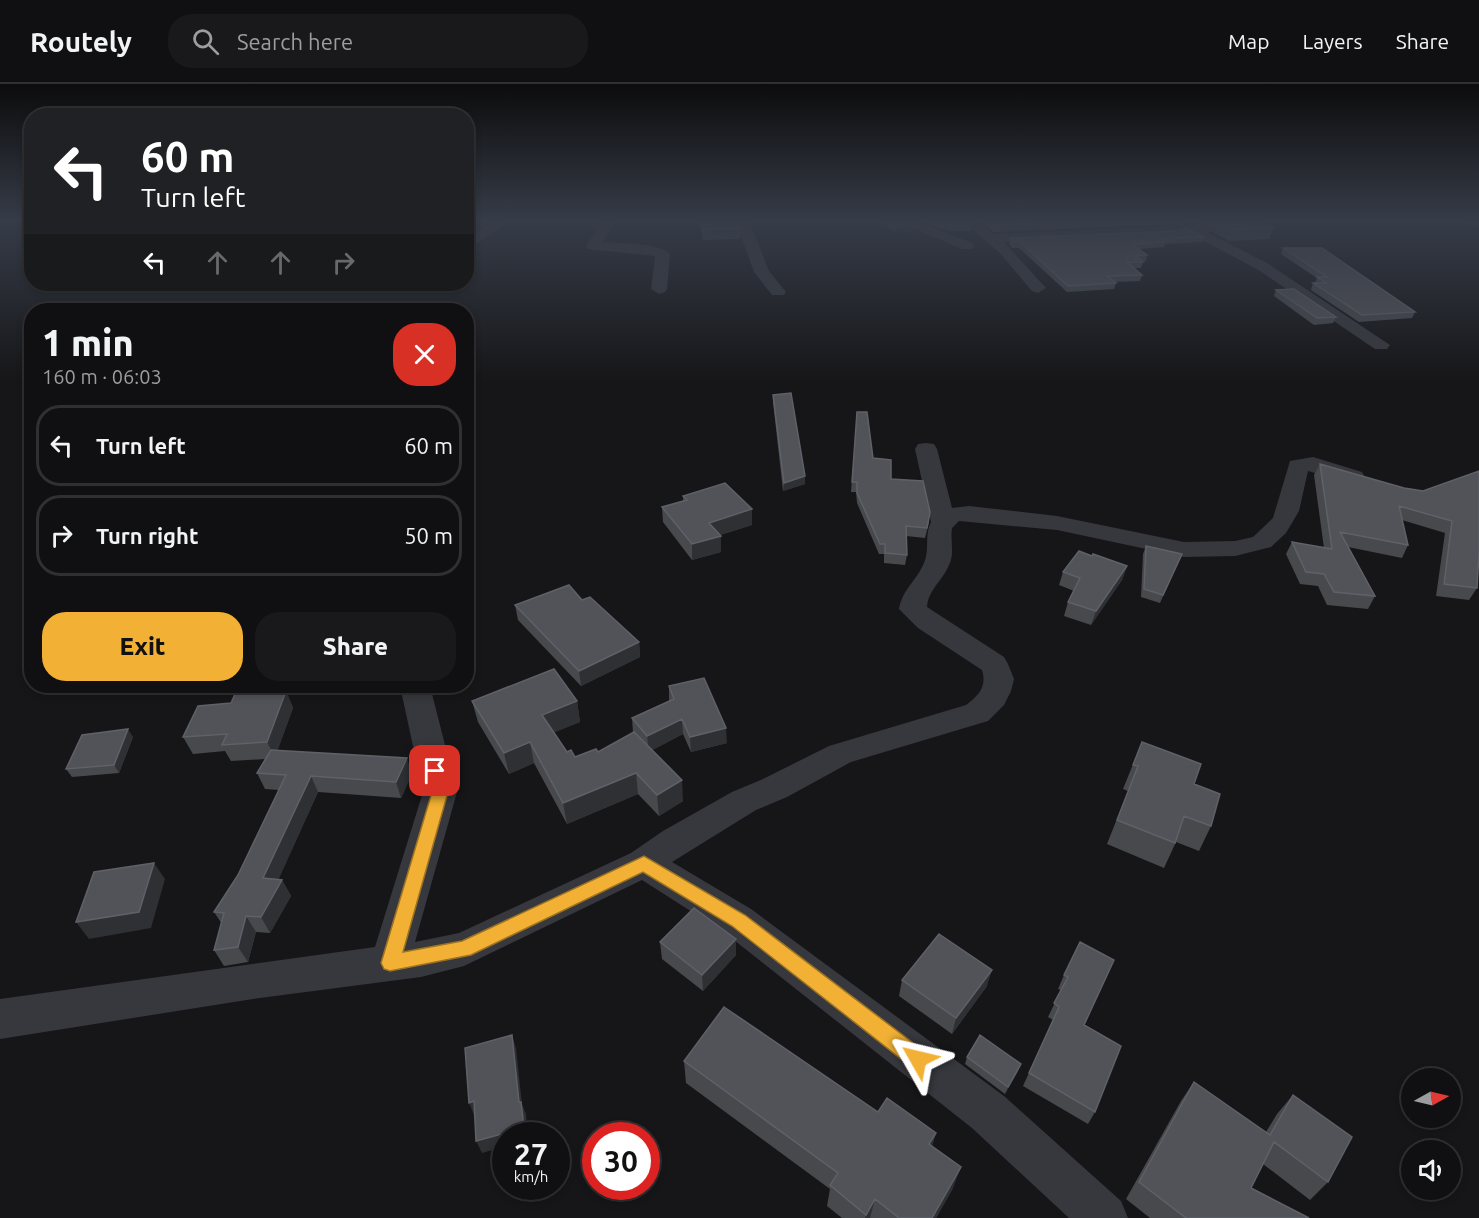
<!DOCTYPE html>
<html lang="en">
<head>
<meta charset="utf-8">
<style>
	:root { --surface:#101012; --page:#19191b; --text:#f1f3f6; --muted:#9c9d9f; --line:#303032; --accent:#f2b134 }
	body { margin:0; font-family:Ubuntu,sans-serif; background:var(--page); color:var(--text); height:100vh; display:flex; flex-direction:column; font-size:22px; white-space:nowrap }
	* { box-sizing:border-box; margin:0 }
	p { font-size:20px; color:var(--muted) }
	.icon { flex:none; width:33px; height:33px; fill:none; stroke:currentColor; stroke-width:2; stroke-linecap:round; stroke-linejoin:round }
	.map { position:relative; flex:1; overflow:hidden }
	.side { position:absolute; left:24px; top:219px; width:450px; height:390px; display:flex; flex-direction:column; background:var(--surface); border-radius:24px; box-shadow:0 3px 9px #0003,0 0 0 2px var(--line) }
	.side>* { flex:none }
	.hud { position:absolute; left:24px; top:24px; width:450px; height:183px; border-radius:24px; box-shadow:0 3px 9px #0003,0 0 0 2px var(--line); background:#202124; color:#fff; overflow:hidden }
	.needle { width:39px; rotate:82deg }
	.fabs { position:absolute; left:1401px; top:984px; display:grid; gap:12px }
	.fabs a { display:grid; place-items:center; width:60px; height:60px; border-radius:50%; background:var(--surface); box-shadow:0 3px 9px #0003,0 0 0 2px var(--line); font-size:30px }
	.speed { position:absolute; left:492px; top:1038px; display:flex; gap:12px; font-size:30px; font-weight:700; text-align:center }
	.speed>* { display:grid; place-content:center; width:78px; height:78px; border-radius:50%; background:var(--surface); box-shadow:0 3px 9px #0003,0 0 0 2px var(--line); line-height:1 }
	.speed small { font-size:15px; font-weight:400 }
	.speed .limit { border:9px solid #d22; background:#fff; color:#111 }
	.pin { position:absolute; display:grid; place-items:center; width:51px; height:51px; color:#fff; margin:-26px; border-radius:12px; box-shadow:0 3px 9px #0006 }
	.me { position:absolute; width:66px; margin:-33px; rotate:307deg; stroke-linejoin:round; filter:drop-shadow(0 0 4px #0008) }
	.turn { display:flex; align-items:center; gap:21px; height:126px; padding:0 18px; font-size:27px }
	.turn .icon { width:78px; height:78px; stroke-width:2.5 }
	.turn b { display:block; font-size:42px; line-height:51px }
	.lanes { display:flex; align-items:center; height:57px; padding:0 18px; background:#0003; justify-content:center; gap:30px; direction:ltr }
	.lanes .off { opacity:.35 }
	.round { display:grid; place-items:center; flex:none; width:63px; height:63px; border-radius:24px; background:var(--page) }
	.headline { display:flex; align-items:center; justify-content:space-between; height:102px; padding:0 18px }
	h1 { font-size:36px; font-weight:800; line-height:45px }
	.primary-button { display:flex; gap:12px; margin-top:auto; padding:12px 18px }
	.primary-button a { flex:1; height:69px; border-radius:24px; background:var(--accent); color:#111; font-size:24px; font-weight:800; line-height:69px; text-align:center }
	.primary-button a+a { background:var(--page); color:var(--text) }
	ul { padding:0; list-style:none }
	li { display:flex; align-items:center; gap:18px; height:81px; margin:0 12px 9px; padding:0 6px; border:3px solid var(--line); border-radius:24px }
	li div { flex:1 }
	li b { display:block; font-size:22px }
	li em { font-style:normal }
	header { display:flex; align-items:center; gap:36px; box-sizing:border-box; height:84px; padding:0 30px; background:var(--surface); border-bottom:2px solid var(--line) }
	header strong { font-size:28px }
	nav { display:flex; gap:33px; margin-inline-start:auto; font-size:21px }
	.search { width:420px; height:54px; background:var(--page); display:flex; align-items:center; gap:15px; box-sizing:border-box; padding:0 21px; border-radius:24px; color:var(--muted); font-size:22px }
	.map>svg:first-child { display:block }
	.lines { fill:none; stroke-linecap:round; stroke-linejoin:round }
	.minor { fill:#37383d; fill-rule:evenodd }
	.wall { fill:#47494d }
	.shaded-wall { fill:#2f3033 }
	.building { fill:#525359; stroke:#5f6168; stroke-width:1.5 }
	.route { fill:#f2b134; stroke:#9d7322; stroke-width:1.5 }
</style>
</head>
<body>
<header>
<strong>Routely</strong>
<div class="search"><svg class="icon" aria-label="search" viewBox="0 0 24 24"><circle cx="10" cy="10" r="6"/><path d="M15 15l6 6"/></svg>Search here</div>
<nav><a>Map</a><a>Layers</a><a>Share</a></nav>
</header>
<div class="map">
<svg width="1479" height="1134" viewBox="0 0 1479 1134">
	<rect width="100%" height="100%" fill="#161618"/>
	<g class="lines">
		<path class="minor" d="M493 138H510L466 166V155Z
			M602 138H617L602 158C619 160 659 158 670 170L667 205 665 208 659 210 651 205 655 172 588 165 586 162Z
			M736 138H750L769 187 786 208 784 211H772L754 188Z
			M898 138H918L972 159 974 162 972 165H962Z
			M963 138H979L993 150 1176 142 1183 146C1195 134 1247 138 1265 138L1258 142 1206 148 1267 179 1390 261 1387 265H1375L1257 185 1183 146 1176 150 1004 158 1046 204 1038 209 1032 207 1000 169Z
			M926 359 934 360 937 365 952 424 969 422 1057 432 1184 458 1235 457 1253 453 1273 434 1290 377 1313 373 1362 388 1365 393 1362 398 1354 400 1308 387 1299 427 1286 449 1271 463 1235 472 1184 473 1057 446 959 437 952 444C950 457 955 469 949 481 943 496 928 506 927 523L1004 573 1008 580 1014 595 1011 607 1004 621 988 637 851 678 787 713 756 726 672 778 751 825 1004 1012 1121 1117 1128 1134H1069L972 1044 725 849 642 796 464 882 421 893 253 915 0 955V915L375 863 423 708 400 602H430L457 708 415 858 459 849 631 769 663 747 732 708 763 695 829 662 966 621C979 611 987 603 982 586L918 544 899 525C902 506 917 496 924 479 930 466 924 451 931 438L915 365 918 360Z"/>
	</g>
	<path class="wall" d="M699 138H737L740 145V155L703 156Z
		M880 138H909L913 147 896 149Z
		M925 138H969L972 141 971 147H948Z
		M982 138H1196L1183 143 1176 140 994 148Z
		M1217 138 1273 144 1269 155 1229 157 1214 149Z
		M1460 138H1479V142Z
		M1203 153 1202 158 1165 160 1164 163 1139 165 1147 171 1146 177H1142L1143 178 1141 184H1134L1142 191 1140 197 1114 198 1116 199 1114 205 1067 208 1019 164H1012L1009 160 1010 154Z
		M1283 164 1415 228 1412 234 1359 238 1311 206 1313 199H1316H1315L1317 194 1281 170Z
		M1276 206 1336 233 1333 239 1314 241 1274 212Z
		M773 311 805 392V400L783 407 773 318Z
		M857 328 873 374 929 438 925 454 906 452 907 471 905 481 884 479V470H879L857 419 856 408H851Z
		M1320 380 1404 404 1423 407 1479 387 1477 504 1469 516 1436 512 1445 449 1402 436 1408 461 1402 474 1348 463 1375 512 1368 525 1327 521 1318 502 1300 500 1286 470 1292 458 1324 464 1314 391Z
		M683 412 752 441 720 451 721 468 692 476 663 438 662 423 683 417Z
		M1146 462 1182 470 1160 519 1141 513 1143 470Z
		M1092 472 1127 482 1122 496 1091 541 1064 532 1068 518 1074 507 1059 501 1063 488Z
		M582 516 639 558 640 573 581 602 518 536 515 521Z
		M669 602 727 659 691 668 683 650 652 666 683 717 659 732 638 710 567 740 534 679 509 690 478 638 472 617H577L580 638 554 648 567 668 575 673 598 668 633 649 632 634 669 617Z
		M286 607 293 624 277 667 412 690 401 714 318 708 278 796H282L291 812 270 849 256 848 248 878 224 882 214 866 222 840 214 828 238 791 279 706 265 705 257 689 265 675 231 677 225 667 193 670 183 653 231 619Z
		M133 653 119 689 72 693 66 685Z
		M1142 658 1194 700 1211 742 1199 767 1176 758 1164 784 1107 760 1128 707 1123 705Z
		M660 858 736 871 703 907 662 875Z
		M1080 858 1084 941 1095 1028 1088 1040 1023 1002 1053 936 1048 933 1061 906 1058 905 1064 891Z
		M902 896 987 902 952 950 899 912Z
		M967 973 1018 987 1005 1010 965 980Z
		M684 977 878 1028 936 1049 932 1062 953 1104 936 1134H842L827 1122 830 1105 686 999Z
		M1194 998 1266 1048 1277 1030 1293 1011 1328 1098 1310 1116 1263 1080 1251 1104 1309 1134H1150L1126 1115 1181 1017Z"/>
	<path class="shaded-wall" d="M1184 138H1196L1183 143Z
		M914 140 913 147 896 149V142Z
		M805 392V400L783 407 784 399Z
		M752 425V441L709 454V439Z
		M721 452V468L692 476V460Z
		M1127 482 1122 496 1091 541 1096 527Z
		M639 558 640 573 581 602 579 587Z
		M286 607 293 624 275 674 267 658Z
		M577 617 580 638 546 652 542 631Z
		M682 635 683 650 649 668 647 652Z
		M726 644 727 659 691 668 690 653Z
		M128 645 133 653 119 689 114 681Z
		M530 658 534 679 509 690 504 669Z
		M407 674 412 690 401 714 396 698Z
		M636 689 638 710 567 740 563 719Z
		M311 692 318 708 272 810 263 794Z
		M682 696 683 717 659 732 657 711Z
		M154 779 165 795 151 844 89 855 76 838Z
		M282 796 291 812 270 849 261 833Z
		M246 832 256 848 248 878 238 863Z
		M736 855V871L703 907 702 891Z
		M992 886 987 902 952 950 956 934Z
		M512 951 516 964 522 1020 526 1030 528 1052H506V1062L482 1069 476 1057 519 1018Z
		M1021 980 1018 987 1005 1010 1008 1003Z
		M474 1017V1031L469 1019Z
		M936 1049 929 1071V1060Z
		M961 1083 953 1104 936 1134H932Z
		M875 1115 870 1134H865L866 1131Z"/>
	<path class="building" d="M701 138H737L740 145 703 146Z
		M891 138H909L914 140 896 142Z
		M943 138H969L972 141H949Z
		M991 138H1059L995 141Z
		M1217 138H1264L1273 144 1232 146Z
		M1185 143 1203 153 1161 155 1165 158 1132 160 1147 171H1135L1143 178H1127L1142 191 1107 192 1116 199 1068 202 1020 158H1013L1010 154 1178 147Z
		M1283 164H1322L1415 228 1362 231 1313 199H1326L1317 193H1327Z
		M1294 205 1336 233 1317 234 1276 206Z
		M791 309 805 392 784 399 773 311Z
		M857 328H867L873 374 891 376V395L923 397 930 428 927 444 906 442 907 471 885 469V460H880L857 409V398H852Z
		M1320 380 1404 404 1423 407 1479 387V469L1477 504 1444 500 1452 437 1399 422 1408 461 1340 448 1375 512 1334 508 1324 490 1306 488 1292 458 1332 465Z
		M725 399 752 425 709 439 721 452 692 460 662 423 687 416 683 412Z
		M1146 462 1182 470 1163 511 1144 505Z
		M1079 467 1092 472 1093 470 1127 482 1096 527 1068 518 1080 494 1063 488Z
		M569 501 582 516 590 513 639 558 579 587 515 521Z
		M554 585 577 617 542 631 567 668 571 666 575 673 596 665 598 668 634 648 682 696 657 711 636 689 563 719 530 658 504 669 472 617Z
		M704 594 726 644 690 653 682 635 647 652 632 634 674 615 669 602Z
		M286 607 267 658 222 661 227 650 183 653 198 622 231 619 235 610Z
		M128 645 114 681 66 685 82 651Z
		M1142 658 1201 680 1194 700 1220 710 1211 742 1184 732 1175 759 1117 736 1138 682 1133 681Z
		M271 666 407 674 396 698 311 692 263 794 282 796 261 833 246 832 238 863 214 866 224 829 214 828 238 791 286 691 257 689Z
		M154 779 139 828 76 838 94 788Z
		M694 824 736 855 702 891 660 858Z
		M939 850 992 886 956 934 902 896Z
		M1080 858 1114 876 1084 941 1121 962 1095 1028 1029 989 1059 923 1054 919 1068 893 1064 891Z
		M724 923 878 1028 887 1014 936 1049 929 1060 961 1083 932 1134H899L875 1115 866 1131 830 1101 838 1089 684 977Z
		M512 951 519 1018H521L524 1044 476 1057 474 1017 469 1019 465 964Z
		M980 951 1021 980 1008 1003 967 973Z
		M1194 998 1270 1051 1293 1011 1352 1053 1328 1098 1274 1058 1251 1104 1309 1134H1186L1139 1098Z"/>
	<linearGradient id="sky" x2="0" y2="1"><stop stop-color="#0c0c0d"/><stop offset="0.46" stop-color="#363c48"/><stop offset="1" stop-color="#363c48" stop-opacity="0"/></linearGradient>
	<rect width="1479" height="297" fill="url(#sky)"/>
	<path class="route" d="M435 681 440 683 448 708 403 868 462 857 644 772 745 831 925 968 928 975 925 982 918 985 910 982 732 842 643 788 471 871 390 887 384 885 381 879 432 708 427 687 429 683Z"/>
</svg>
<div class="fabs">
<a><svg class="needle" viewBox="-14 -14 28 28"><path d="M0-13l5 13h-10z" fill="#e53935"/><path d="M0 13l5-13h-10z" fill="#9c9d9f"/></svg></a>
<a><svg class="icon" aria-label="sound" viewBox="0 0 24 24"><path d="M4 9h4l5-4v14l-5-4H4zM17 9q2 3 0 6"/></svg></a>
</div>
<div class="speed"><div>27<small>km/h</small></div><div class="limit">30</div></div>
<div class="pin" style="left:435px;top:687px;background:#d93025"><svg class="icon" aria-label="arrive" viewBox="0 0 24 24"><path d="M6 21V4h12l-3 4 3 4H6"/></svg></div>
<svg class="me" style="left:918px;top:975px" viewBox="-20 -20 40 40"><path d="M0-17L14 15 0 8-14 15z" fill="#f2b134" stroke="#fff" stroke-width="4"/></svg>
<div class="hud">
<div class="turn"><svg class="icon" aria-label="left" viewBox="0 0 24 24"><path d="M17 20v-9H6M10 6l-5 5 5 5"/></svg><div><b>60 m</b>Turn left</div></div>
<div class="lanes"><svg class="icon" aria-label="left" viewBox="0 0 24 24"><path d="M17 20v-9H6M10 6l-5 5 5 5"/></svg><svg class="icon off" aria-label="ahead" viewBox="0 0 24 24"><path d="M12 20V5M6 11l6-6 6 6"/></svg><svg class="icon off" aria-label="ahead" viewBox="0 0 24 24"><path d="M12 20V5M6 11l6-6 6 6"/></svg><svg class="icon off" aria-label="right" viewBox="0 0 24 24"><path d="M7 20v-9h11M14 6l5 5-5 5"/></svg></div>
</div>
<section class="side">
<div class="headline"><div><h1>1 min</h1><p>160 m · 06:03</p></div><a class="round" style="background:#d93025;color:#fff"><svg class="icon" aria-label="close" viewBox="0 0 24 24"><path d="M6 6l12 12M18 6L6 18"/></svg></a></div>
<ul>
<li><svg class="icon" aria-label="left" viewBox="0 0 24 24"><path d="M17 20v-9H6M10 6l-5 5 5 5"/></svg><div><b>Turn left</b></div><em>60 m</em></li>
<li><svg class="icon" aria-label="right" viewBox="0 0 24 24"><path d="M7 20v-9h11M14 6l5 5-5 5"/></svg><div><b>Turn right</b></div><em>50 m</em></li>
</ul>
<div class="primary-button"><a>Exit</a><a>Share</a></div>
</section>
</div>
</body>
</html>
